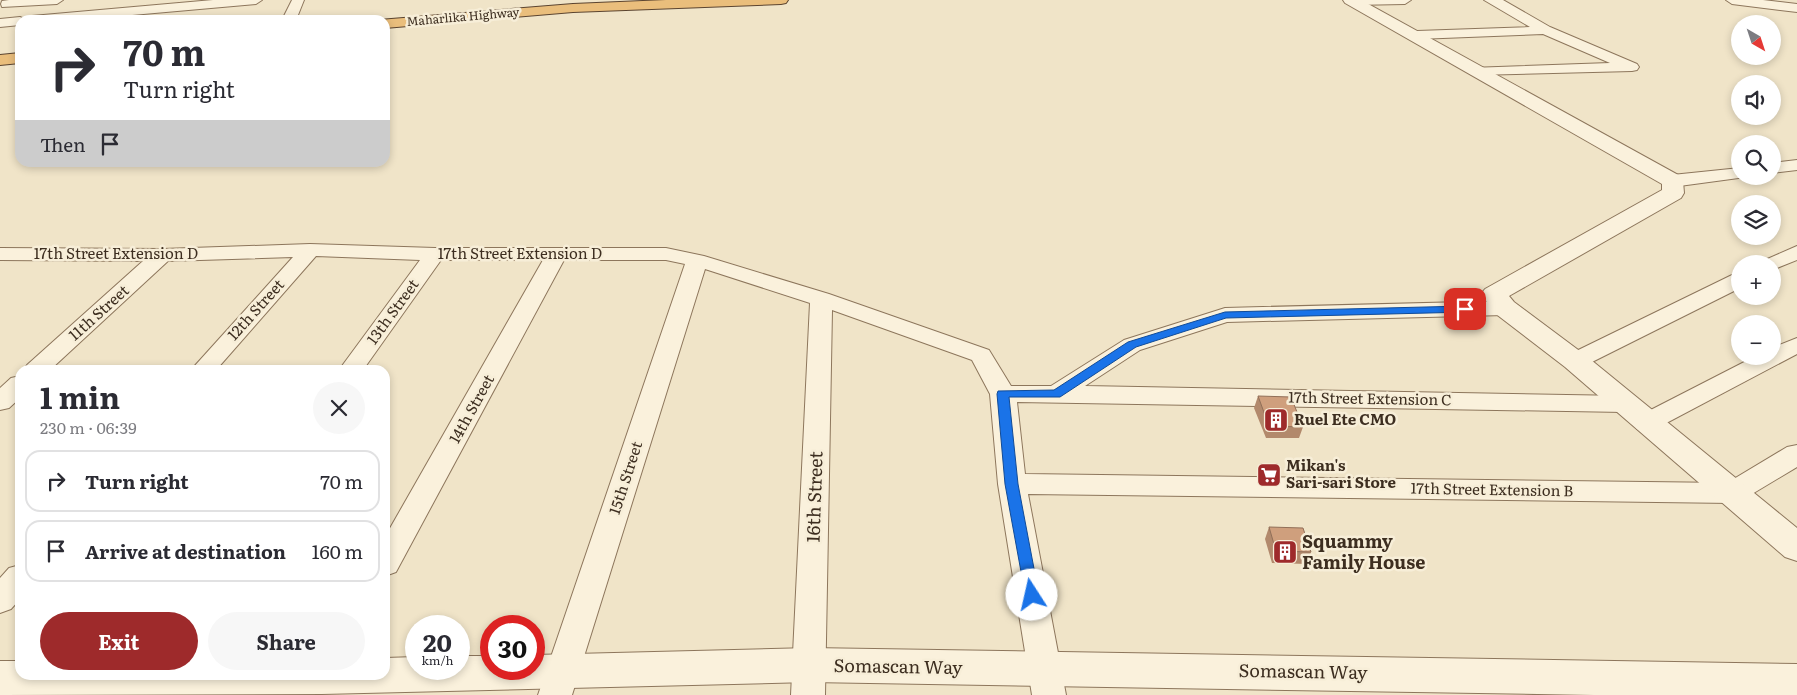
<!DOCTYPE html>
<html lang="en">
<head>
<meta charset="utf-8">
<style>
	:root { --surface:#fff; --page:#f7f7f7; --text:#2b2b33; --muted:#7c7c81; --line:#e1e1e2; --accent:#9e2a2b }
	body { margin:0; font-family:Literata,serif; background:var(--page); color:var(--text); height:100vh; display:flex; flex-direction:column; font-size:19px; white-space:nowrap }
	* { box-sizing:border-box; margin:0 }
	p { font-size:16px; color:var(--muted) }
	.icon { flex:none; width:28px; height:28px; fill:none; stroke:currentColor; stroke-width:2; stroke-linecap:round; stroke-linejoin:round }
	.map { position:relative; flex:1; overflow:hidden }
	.details { position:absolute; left:15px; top:365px; width:375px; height:315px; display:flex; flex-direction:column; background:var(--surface); border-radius:15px; box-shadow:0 2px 8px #0003 }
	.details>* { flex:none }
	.top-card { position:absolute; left:15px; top:15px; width:375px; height:152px; border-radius:15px; box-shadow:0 2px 8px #0003; background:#fff; color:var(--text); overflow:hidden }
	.needle { width:32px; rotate:141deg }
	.buttons { position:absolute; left:1731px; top:15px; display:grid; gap:10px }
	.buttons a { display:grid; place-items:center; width:50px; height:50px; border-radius:50%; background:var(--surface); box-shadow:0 2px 8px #0003; font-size:25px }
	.speed { position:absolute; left:405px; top:615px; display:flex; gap:10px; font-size:25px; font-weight:700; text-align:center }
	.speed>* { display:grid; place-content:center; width:65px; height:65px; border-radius:50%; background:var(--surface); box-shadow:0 2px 8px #0003; line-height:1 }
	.speed small { font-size:12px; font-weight:400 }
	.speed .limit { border:8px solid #d22; background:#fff; color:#111 }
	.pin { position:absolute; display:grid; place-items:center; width:42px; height:42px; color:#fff; margin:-21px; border-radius:10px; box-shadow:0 2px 8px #0006 }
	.me { position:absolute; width:55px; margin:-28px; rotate:350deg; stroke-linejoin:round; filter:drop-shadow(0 0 4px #0008) }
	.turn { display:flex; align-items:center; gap:18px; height:105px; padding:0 25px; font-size:22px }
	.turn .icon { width:65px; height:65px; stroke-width:2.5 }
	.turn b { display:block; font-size:35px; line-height:42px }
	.then { display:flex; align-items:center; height:48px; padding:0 25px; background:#0003; gap:10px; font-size:19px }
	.round { display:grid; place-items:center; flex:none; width:52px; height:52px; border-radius:26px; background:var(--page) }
	.summary { display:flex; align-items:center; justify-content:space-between; height:85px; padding:0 25px }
	h1 { font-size:30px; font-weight:700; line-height:38px }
	.primary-button { display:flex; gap:10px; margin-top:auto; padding:10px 25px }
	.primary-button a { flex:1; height:58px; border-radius:30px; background:var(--accent); color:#fff; font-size:20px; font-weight:700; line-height:58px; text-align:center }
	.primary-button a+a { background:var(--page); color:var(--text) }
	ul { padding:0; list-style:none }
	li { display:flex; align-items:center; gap:15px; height:62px; margin:0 10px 8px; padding:0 15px; border:2px solid var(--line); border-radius:15px }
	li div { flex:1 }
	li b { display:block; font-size:19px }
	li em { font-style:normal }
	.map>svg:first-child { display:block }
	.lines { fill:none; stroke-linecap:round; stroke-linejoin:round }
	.minor-casing { stroke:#8d765c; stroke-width:2 }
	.tertiary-casing { stroke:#8d765c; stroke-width:2 }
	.trunk-casing { stroke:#5b4430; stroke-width:2 }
	.minor { fill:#faf1dc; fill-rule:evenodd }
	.tertiary { fill:#faf1dc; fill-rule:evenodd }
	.trunk { fill:#eabe7c; fill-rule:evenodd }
	.wall { fill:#b2896c }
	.building { fill:#cf9f7d; stroke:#916f58 }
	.route { fill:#1a73e8; stroke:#114b97 }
	.labels { text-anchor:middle; stroke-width:5; stroke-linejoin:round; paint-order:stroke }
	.far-street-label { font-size:12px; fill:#3d2e20; stroke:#f7eed8 }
	.street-label { font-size:15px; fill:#3d2e20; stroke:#f7eed8 }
	.poi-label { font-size:15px; font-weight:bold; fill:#3d2e20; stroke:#f7eed8; text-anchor:start }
	.near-street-label { font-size:18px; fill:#3d2e20; stroke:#f7eed8 }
	.near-poi-label { font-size:18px; font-weight:bold; fill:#3d2e20; stroke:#f7eed8; text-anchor:start }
</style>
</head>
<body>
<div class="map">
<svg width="1797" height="695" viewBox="0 0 1797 695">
	<rect width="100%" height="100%" fill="#f0e4c8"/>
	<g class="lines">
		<defs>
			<path id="minor" d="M9 0H63L57 4 2 7 1 4 2 1Z
				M213 0H262L256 4 76 20H20V25L0 27V19L20 17 26 20 32 16Z
				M292 0H304L296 20H282Z
				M1346 0H1411L1405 4 1352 5 1348 4Z
				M1484 0H1503L1550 27 1637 64 1639 67 1637 70 1632 71 1475 75 1470 74 1468 71 1470 68 1610 63 1543 34 1417 39 1410 35 1417 31 1530 27Z
				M1726 0H1763L1797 4V12L1732 4Z
				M1797 160V170L1772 173V163Z
				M1740 168V176L1746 177 1672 187 1665 185 1663 181 1665 177 1672 175Z
				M310 244 435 248H666L704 256 829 294 989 350 1011 386H1051L1124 340 1225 308 1505 301 1513 303 1516 308 1513 313 1505 315 1227 322 1140 350 1085 386 1624 396 1633 398 1637 404 1633 410 1624 412 1017 402 1025 474 1727 483 1787 447 1797 445V467L1742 500 1732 503 1028 494 1066 695H1032L998 484 990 394 972 360 832 310 825 695H791L810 303 705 269 572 695H538L685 264 666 260H564L396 572 385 576V537L543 260H441L363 370H339L420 260 316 256 216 370H191L293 257 168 261 50 370H24L27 365 143 261 0 260V248L162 249Z
				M1797 246V260L1772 270V264H1762L1765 260Z
				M1740 274V288L1584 366 1575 368 1566 366 1563 361 1566 356 1732 275Z
				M1797 338V354L1655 429 1646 432 1637 429 1633 423 1637 417 1756 356H1772V348Z
				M20 376V398L9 408 0 410V388L11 378Z
				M20 565V599L11 609 0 613V578L9 568Z"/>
			<path id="tertiary" d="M1343 0H1361L1680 176 1683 181 1684 193 1681 198 1509 296 1514 302 1585 355 1797 528V561L1785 557 1565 367 1496 314 1481 294 1485 289 1662 190V184L1345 3Z
				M810 648 1797 664V695H1594L810 682 322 694 0 695V661H20V675H385V658L416 657V669H459V656H491V669H534V655Z"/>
			<path id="trunk" d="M666 0H788L786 3 781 4 573 12 385 28V20H379L573 4Z
				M20 53V63L0 65V55Z"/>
		</defs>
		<use href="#minor" class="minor-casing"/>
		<use href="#tertiary" class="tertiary-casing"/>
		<use href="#trunk" class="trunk-casing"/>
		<use href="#minor" class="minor"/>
		<use href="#tertiary" class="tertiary"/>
		<use href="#trunk" class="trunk"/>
	</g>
	<path class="wall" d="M1258 396 1303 427 1299 438H1266L1254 408Z
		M1269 527 1311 552 1307 564 1272 563 1265 539Z"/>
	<path class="building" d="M1258 396 1291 397 1303 427 1269 426Z
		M1269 527 1303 528 1311 552 1276 551Z"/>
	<path class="route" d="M1465 306 1469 307 1471 309 1469 312 1226 318 1136 347 1060 397H1009L1018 484 1039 595 1037 599 1032 601 1026 599 1005 484 997 394 998 391 1054 390 1128 342 1225 312Z"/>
	<defs>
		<symbol id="building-square" viewBox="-11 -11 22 22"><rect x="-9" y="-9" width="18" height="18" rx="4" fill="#9e2a2b" stroke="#f7eed8"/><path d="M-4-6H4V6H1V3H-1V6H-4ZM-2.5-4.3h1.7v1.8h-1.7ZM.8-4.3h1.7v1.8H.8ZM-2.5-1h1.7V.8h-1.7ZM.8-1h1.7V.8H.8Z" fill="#fff"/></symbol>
		<symbol id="supermarket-square" viewBox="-11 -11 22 22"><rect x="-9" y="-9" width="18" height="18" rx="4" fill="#9e2a2b" stroke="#f7eed8"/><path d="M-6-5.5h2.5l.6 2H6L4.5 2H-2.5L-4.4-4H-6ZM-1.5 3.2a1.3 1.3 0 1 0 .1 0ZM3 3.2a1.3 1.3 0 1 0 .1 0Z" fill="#fff"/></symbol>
	</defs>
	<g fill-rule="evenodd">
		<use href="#building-square" x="1262" y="406" width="28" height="28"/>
		<use href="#supermarket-square" x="1255" y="461" width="28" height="28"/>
		<use href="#building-square" x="1271" y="538" width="28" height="28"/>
	</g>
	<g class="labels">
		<g class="far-street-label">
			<text transform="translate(463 17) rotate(-5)" y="4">Maharlika Highway</text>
		</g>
		<g class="street-label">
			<text x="116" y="259">17th Street Extension D</text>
			<text x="520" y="259">17th Street Extension D</text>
			<text transform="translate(256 310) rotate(-48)" y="5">12th Street</text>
			<text transform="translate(393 312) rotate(-54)" y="5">13th Street</text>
			<text transform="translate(99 313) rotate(-42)" y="5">11th Street</text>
			<text transform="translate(1370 399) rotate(1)" y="5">17th Street Extension C</text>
			<text transform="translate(472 409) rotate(-61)" y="5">14th Street</text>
			<text transform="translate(626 478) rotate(-72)" y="5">15th Street</text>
			<text transform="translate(1492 490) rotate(1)" y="5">17th Street Extension B</text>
		</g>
		<g class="poi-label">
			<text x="1294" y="425">Ruel Ete CMO</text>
			<text x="1286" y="471">Mikan's<tspan x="1286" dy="17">Sari-sari Store</tspan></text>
		</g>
		<g class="near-street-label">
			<text transform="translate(815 497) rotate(-88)" y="6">16th Street</text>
			<text transform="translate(898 667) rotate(1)" y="6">Somascan Way</text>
			<text transform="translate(1303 672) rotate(1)" y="6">Somascan Way</text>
		</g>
		<g class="near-poi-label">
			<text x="1302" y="548">Squammy<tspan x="1302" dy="21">Family House</tspan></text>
		</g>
	</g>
</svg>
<div class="buttons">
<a><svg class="needle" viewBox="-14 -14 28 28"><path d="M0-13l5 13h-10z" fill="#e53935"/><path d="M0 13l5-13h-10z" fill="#7c7c81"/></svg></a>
<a><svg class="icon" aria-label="sound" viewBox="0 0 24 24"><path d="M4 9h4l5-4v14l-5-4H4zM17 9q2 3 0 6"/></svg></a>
<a><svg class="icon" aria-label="search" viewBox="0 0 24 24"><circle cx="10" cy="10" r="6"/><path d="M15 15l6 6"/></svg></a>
<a><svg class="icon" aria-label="layers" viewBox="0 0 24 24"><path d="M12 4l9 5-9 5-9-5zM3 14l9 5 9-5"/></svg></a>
<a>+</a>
<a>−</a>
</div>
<div class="speed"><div>20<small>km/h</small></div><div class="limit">30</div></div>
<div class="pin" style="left:1465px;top:309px;background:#d93025"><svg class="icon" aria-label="arrive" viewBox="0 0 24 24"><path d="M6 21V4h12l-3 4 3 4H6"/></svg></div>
<svg class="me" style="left:1032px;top:595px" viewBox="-20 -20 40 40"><circle r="19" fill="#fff"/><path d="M0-13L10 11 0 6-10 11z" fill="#1a73e8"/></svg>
<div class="top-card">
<div class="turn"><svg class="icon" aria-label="right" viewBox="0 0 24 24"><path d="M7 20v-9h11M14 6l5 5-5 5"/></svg><div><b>70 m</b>Turn right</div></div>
<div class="then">Then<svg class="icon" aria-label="arrive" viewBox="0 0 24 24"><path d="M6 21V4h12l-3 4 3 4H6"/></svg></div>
</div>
<section class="details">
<div class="summary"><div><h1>1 min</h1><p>230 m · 06:39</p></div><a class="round"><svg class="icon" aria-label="close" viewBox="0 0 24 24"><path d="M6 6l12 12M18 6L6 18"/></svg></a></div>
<ul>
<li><svg class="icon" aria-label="right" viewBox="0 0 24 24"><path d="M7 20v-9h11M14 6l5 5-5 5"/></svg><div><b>Turn right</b></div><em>70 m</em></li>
<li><svg class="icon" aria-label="arrive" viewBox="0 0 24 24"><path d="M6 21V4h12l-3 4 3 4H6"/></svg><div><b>Arrive at destination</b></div><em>160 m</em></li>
</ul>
<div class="primary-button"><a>Exit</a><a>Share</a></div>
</section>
</div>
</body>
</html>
